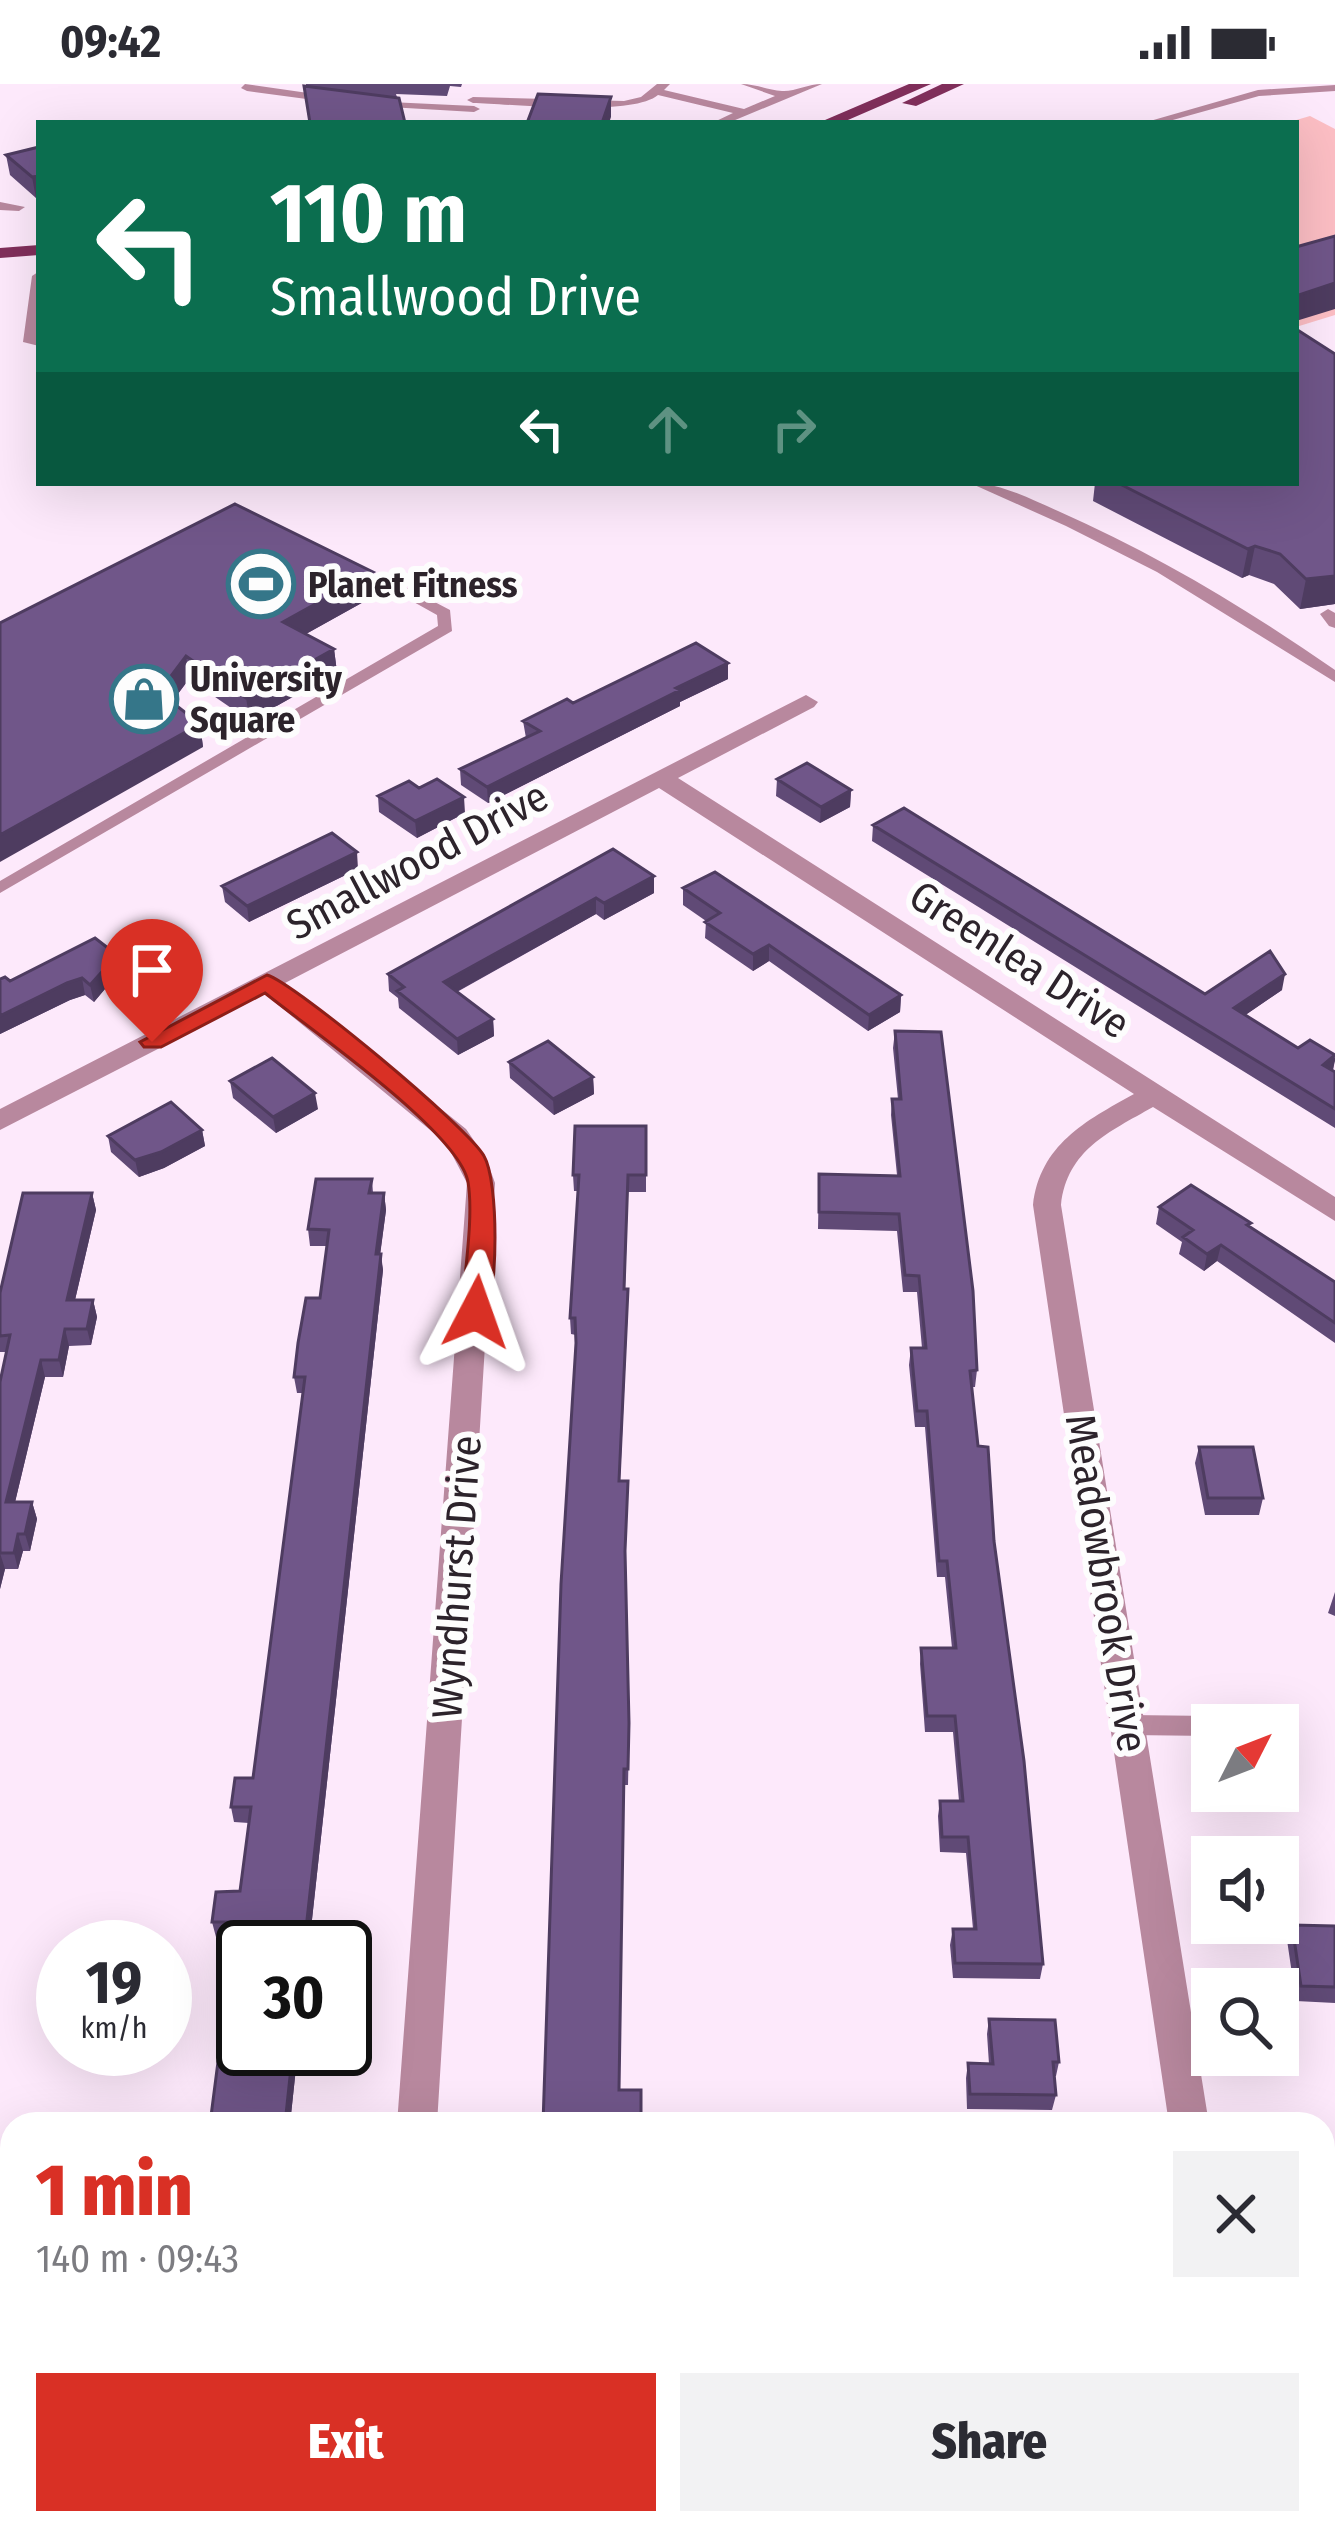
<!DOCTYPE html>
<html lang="en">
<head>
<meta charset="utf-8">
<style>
	:root { --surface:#fff; --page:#f2f2f3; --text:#2b2b33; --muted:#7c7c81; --accent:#d93025 }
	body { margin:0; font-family:"Fira Sans Condensed",sans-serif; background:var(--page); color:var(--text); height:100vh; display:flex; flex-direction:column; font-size:45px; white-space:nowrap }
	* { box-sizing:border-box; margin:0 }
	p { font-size:39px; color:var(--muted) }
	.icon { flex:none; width:66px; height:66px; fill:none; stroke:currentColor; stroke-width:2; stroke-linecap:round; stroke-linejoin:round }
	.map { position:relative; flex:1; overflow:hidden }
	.side { position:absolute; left:0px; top:2028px; width:1335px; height:423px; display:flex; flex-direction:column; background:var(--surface); border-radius:36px 36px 0 0; box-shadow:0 12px 48px #0002 }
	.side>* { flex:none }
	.guide { position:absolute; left:36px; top:36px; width:1263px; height:366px; border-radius:0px; box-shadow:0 12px 48px #0002; background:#0b6e4f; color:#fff; overflow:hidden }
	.needle { width:78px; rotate:48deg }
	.tools { position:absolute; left:1191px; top:1620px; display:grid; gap:24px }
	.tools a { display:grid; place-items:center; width:108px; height:108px; border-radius:0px; background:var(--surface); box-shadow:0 12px 48px #0002; font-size:60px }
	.speed { position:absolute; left:36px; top:1836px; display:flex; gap:24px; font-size:60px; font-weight:700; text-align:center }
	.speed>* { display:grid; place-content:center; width:156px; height:156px; border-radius:50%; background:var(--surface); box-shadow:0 12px 48px #0002; line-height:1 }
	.speed small { font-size:30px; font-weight:400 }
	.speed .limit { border:6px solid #111; border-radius:18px; background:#fff; color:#111 }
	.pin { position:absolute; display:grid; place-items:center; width:102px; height:102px; color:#fff; margin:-123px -51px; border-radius:50% 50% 50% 0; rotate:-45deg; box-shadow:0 0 12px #0007 }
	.pin .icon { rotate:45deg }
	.me { position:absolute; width:132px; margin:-66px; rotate:4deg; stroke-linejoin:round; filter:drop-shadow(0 0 9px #0008) }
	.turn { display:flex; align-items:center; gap:42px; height:252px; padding:0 36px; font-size:54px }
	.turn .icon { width:156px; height:156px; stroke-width:2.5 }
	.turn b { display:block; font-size:84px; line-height:102px }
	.lanes { display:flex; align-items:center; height:114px; padding:0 36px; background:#0003; justify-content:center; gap:60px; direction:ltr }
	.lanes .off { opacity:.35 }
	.round { display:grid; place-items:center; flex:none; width:126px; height:126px; border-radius:0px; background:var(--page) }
	.head { display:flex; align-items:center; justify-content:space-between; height:204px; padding:0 36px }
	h1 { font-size:72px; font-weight:800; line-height:90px; color:var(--accent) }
	.primary-button { display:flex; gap:24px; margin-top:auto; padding:24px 36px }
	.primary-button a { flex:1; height:138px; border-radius:0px; background:var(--accent); color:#fff; font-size:48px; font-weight:800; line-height:138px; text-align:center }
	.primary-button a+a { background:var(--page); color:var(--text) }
	.status { display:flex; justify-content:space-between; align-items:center; height:84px; padding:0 60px; background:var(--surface); direction:ltr }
	.status svg { height:33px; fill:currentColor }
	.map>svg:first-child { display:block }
	.green { fill:#fcbec4 }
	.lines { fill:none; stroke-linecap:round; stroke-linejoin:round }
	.lane { fill:#b8889e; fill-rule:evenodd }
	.street { fill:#b8889e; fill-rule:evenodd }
	.primary { fill:#812f5b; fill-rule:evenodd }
	.wall { fill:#604a76 }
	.shaded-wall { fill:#4e3c60 }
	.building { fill:#705689; stroke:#4e3c60; stroke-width:3 }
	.route { fill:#d93025; stroke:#8d1f18; stroke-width:3 }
	.labels { text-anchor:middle; stroke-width:12; stroke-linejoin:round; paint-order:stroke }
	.far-poi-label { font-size:36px; font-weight:bold; fill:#2c232b; stroke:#fdfdfd; text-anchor:start }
	.street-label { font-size:42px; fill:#2c232b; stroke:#fdfdfd }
</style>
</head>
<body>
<div class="status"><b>09:42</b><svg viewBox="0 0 49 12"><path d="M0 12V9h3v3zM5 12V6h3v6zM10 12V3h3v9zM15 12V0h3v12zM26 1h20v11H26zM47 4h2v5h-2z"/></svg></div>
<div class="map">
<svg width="1335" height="2450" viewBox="0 0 1335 2450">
	<rect width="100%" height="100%" fill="#fde9fb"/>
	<path class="green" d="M1310 32 1335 45V231L1296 243V39H1286Z"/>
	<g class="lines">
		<path class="lane" d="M245 0 329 12 335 15 329 18 247 7 241 4Z
			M657 0H670L664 6 744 25 775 12 741 0C756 0 768 6 782 7 794 8 808 0 822 0L728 39H712L733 29 658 11C632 33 512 20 473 19L467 16 473 13 624 17 641 13Z
			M1335 1V7L1259 12 1162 39H1143L1258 6Z
			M368 17 474 22 480 25 474 28 372 22 366 19Z
			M0 118 25 123 19 127 0 126Z
			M38 188 39 262 23 258 32 192Z
			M970 399C1001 399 1030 415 1058 427 1156 470 1247 525 1335 586V598L1157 488 1066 442Z
			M408 504 450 526 452 547 0 809V797L438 542 437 531 403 512 400 509Z
			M1328 525 1335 529V544L1329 542 1320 530Z
			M1130 1631 1212 1632 1221 1635 1224 1641H1212V1652L1130 1651 1121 1648 1118 1641 1121 1634Z"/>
		<path class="street" d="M806 611 818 618 814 623 678 694 1335 1113V1137L1153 1023C1109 1048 1067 1066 1061 1121L1209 2040H1169L1033 1121C1040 1061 1085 1037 1134 1010L659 704 285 899 466 1045 486 1074 495 1099 437 2040H397L467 1099 446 1059 265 910 0 1046V1025Z
			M1323 2418 1335 2423V2450H1305L1300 2439H1323Z
			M373 2439H417L418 2450H374Z"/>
		<path class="primary" d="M909 0H931L841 39H818Z
			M942 0H964L916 22 902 19Z
			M39 161V171L0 174V164Z"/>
	</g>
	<path class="wall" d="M306 0H462L461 3 450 2 447 12 396 10 405 39H309L304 2H306Z
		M39 63V113L36 114 10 91 6 71Z
		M1095 399H1296L1335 520 1300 525 1274 500 1249 491 1242 494 1093 417Z
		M373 488 376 511 306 550 334 565 337 588 250 637 189 595 172 618 200 640 203 663 0 539Z
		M728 579V595L680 618V622L488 719 461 701 460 685 526 654 523 637 573 619Z
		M777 695 851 706 850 723 820 739 776 712Z
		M419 704 465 729 417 754 379 728 378 712Z
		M873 741 1205 910 1282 906 1245 931 1298 964 1335 971 1333 987 1335 988V1044L872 757Z
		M613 765 654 809 604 836 596 830 457 908 493 935 494 952 458 971 399 924 398 914 389 907 388 890Z
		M358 785 249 838 225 818 222 802Z
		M683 804 901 911 900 928 868 947 769 877 753 887 705 854 706 837 683 821Z
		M120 887 94 918 85 911 70 916 0 950V895L10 897Z
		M895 947 977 1286 975 1303H971L978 1362 994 1457 1043 1880 1040 1895 953 1894 950 1861 953 1845H973L966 1769 940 1768 938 1732 940 1717H959L953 1648H925L920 1580 921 1564H952L945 1493H937L925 1343H915L909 1281 911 1264H922L917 1208H903L897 1147 818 1145 819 1090 897 1091 891 1031 892 1015H898L893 964Z
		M509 978 593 993 594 1010 554 1031 510 994Z
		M230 997 318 1025 276 1049 233 1014Z
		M646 1042V1108H628L625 1205 628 1222 620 1397H628L625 1482 629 1655 628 1701H624L543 2040 576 1251 571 1250 570 1234 578 1107H574L573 1091Z
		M202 1046 205 1062 164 1084 139 1093 111 1068 108 1052Z
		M316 1095H372L373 1109H384L386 1126 380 1170 383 1186 309 1863H243V1965H298L290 2040H210L234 1853H216L212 1838 216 1808 240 1807 242 1792 249 1739 234 1738 231 1723 235 1694H253L303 1309H297L294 1293 298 1259 306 1214H320L327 1162H310L308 1145Z
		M92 1109 96 1126 75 1216H93L97 1233 91 1261 69 1262 63 1293H45L15 1418H32L37 1435 30 1467H23L18 1485H5L0 1505V1298L7 1268H0V1209Z
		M1159 1123 1251 1139 1250 1143 1335 1198V1259L1217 1177 1204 1187 1179 1170 1182 1158 1156 1140Z
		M1199 1363 1263 1414 1259 1431H1205L1195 1379Z
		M1335 1508V1532L1328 1529Z
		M1292 1841 1335 1842V1919L1296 1917 1287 1856Z
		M989 1935 1059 1978 1056 1992H1054L1056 2011 1052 2026 967 2025 966 1994 968 1979 989 1980 987 1950Z
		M1073 2439H1162L1168 2450H1074L1072 2445Z"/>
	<path class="shaded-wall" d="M611 13V33L609 39H602Z
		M39 92V113L36 114 32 93Z
		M1335 199V225L1296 237V212Z
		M1255 462 1249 491 1242 494 1248 465Z
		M373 488 376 511 286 561 283 538Z
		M1335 492V520L1300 525 1306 495Z
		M334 565 337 588 250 637 246 614Z
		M186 572 189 595 162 631 159 608Z
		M728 579V595L680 618V622L488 719 487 703 676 604Z
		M200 640 203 663 0 778V751Z
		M851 706 850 723 820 739 821 723Z
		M464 713 465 729 417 754 415 737Z
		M357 768 358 785 249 838 247 822Z
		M654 792V809L604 836V819Z
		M596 814V830L445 914 444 898Z
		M769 861V877L753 887V870Z
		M117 871 120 887 94 918 90 901Z
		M1285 890 1282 906 1231 941 1234 924Z
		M82 894 85 911 70 916 0 950V932L67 899Z
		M901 911 900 928 868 947 869 931Z
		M493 935 494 952 458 971 457 955Z
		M1335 973V977L1332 989 1323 981Z
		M593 993 594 1010 554 1031 553 1015Z
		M315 1009 318 1025 276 1049 273 1033Z
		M202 1046 205 1062 164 1084 139 1093 135 1076Z
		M92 1109 96 1126 71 1233 67 1216Z
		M384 1109 386 1126 378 1187 376 1170Z
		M1221 1161 1217 1177 1204 1187 1207 1170Z
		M381 1170 383 1186 309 1863H304Z
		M93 1216 97 1233 91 1261 87 1245Z
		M65 1245 69 1262 63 1293 59 1276Z
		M41 1276 45 1293 11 1435 6 1418Z
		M32 1418 37 1435 30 1467 25 1450Z
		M18 1450 23 1467 18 1485 14 1469Z
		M0 1469 5 1485 0 1505Z
		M293 1965H298L290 2040H285Z"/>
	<path class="building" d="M304 2 399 14 405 39H310Z
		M538 10 611 13 602 39H527Z
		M39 63V92L32 93 6 71Z
		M1335 152V199L1296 212V163Z
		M1296 245 1335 270V492L1306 495 1280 470 1255 462 1248 465 1118 399H1296Z
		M235 420 373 488 283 538 334 565 246 614 186 572 159 608 200 640 0 751V539Z
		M696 559 728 579 676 604 680 606 487 703 460 685 540 647 523 637 567 615 573 619Z
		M807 679 851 706 821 723 777 695Z
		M437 695 464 713 415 737 378 712 409 697 419 704Z
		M904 724 1205 910 1270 867 1285 890 1234 924 1298 964 1310 956 1335 971 1323 981 1335 988V1025L873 741Z
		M332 749 357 768 247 822 222 802Z
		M613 765 654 792 604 819 596 814 444 898 493 935 457 955 397 907 404 903 388 890Z
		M715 788 901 911 869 931 769 861 753 870 705 838 720 829 683 804Z
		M95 854 117 871 90 901 82 894 67 899 0 932V895L5 893 10 897Z
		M895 947 941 948 973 1207 977 1286 970 1287 978 1362 988 1363 994 1457 1024 1677 1043 1880 955 1879 953 1845H976L968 1753H942L940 1717H963L955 1632H927L921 1564H956L947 1477H939L927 1327H917L911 1264H926L919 1192 905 1191 899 1130 819 1128V1090L900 1092 892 1015H901Z
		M548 957 593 993 553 1015 509 978Z
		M272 974 315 1009 273 1033 230 997Z
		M171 1018 202 1046 161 1068 135 1076 108 1052Z
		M575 1042H646V1091H628L624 1205H628L619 1397H628L625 1467 629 1639 628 1685H624L619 2006H641V2040H543L561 1500 576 1259 575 1234H570L579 1091H573Z
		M316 1095H372L369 1109H384L376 1170H381L304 1863H243V1965H293L285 2040H210L236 1838H212L216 1808 240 1807 242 1792 251 1723H231L235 1694H253L305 1293H294L298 1259 306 1214H320L329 1146 308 1145Z
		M1191 1101 1251 1139 1247 1141 1335 1198V1239L1221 1161 1207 1170 1183 1153 1193 1146 1159 1123Z
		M23 1109H92L67 1216H93L87 1245H65L59 1276H41L6 1418H32L25 1450H18L14 1469H0V1298L10 1251 0 1252V1209Z
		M1199 1363H1253L1263 1414H1208Z
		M1292 1841 1335 1842V1903L1301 1902Z
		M989 1935 1055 1936 1059 1978H1053L1056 2011 970 2010 968 1979 993 1980Z
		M174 2439H252L253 2450H175Z
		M1079 2439H1162L1168 2450H1084Z"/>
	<path class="route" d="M267 891C295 899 469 1044 484 1072 499 1098 498 1209 485 1235H466L462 1228C464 1190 474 1134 468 1098 459 1048 308 944 265 909L161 963H144L140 958Z"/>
	<defs>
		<symbol id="stadium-ring" viewBox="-11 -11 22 22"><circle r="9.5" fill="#fdfdfd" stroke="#357689" stroke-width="1.5"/><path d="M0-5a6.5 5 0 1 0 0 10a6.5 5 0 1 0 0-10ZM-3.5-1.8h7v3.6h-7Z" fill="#357689"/></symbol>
		<symbol id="shop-ring" viewBox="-11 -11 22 22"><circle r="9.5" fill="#fdfdfd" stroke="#357689" stroke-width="1.5"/><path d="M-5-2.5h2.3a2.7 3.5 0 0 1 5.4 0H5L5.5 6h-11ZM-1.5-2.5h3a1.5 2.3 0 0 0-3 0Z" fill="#357689"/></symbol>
	</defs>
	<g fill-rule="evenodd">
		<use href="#stadium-ring" x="223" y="462" width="76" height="76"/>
		<use href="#shop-ring" x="106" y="577" width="76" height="76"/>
	</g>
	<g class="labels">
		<g class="far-poi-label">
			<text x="308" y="513">Planet Fitness</text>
			<text x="190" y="607">University<tspan x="190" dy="41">Square</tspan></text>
		</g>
		<g class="street-label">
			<text transform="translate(417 776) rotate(-28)" y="15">Smallwood Drive</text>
			<text transform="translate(1020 875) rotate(33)" y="15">Greenlea Drive</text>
			<text transform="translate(456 1493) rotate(-86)" y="15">Wyndhurst Drive</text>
			<text transform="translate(1107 1499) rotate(81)" y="15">Meadowbrook Drive</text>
		</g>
	</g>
</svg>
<div class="tools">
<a><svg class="needle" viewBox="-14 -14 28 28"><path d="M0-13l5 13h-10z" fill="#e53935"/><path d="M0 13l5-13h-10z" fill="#7c7c81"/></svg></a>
<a><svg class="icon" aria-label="sound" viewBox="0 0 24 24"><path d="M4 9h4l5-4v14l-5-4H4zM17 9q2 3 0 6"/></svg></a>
<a><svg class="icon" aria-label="search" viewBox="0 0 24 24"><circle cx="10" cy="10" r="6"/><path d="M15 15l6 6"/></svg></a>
</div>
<div class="speed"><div>19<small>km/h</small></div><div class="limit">30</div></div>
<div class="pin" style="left:152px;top:958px;background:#d93025"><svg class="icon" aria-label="arrive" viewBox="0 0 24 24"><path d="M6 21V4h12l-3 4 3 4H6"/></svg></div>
<svg class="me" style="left:476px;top:1228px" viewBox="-20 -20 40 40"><path d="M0-17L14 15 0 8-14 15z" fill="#d93025" stroke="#fff" stroke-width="4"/></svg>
<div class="guide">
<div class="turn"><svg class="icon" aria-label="left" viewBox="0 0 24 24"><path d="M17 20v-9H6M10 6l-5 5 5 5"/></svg><div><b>110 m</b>Smallwood Drive</div></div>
<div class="lanes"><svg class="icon" aria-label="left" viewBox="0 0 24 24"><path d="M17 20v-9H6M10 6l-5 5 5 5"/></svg><svg class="icon off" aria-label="ahead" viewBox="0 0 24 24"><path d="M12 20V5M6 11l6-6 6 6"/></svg><svg class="icon off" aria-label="right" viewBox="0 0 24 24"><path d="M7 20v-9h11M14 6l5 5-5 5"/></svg></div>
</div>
<section class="side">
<div class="head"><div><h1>1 min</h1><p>140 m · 09:43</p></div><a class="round"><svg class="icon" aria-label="close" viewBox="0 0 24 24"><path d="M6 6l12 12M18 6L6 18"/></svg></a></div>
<div class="primary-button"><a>Exit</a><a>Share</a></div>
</section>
</div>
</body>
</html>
